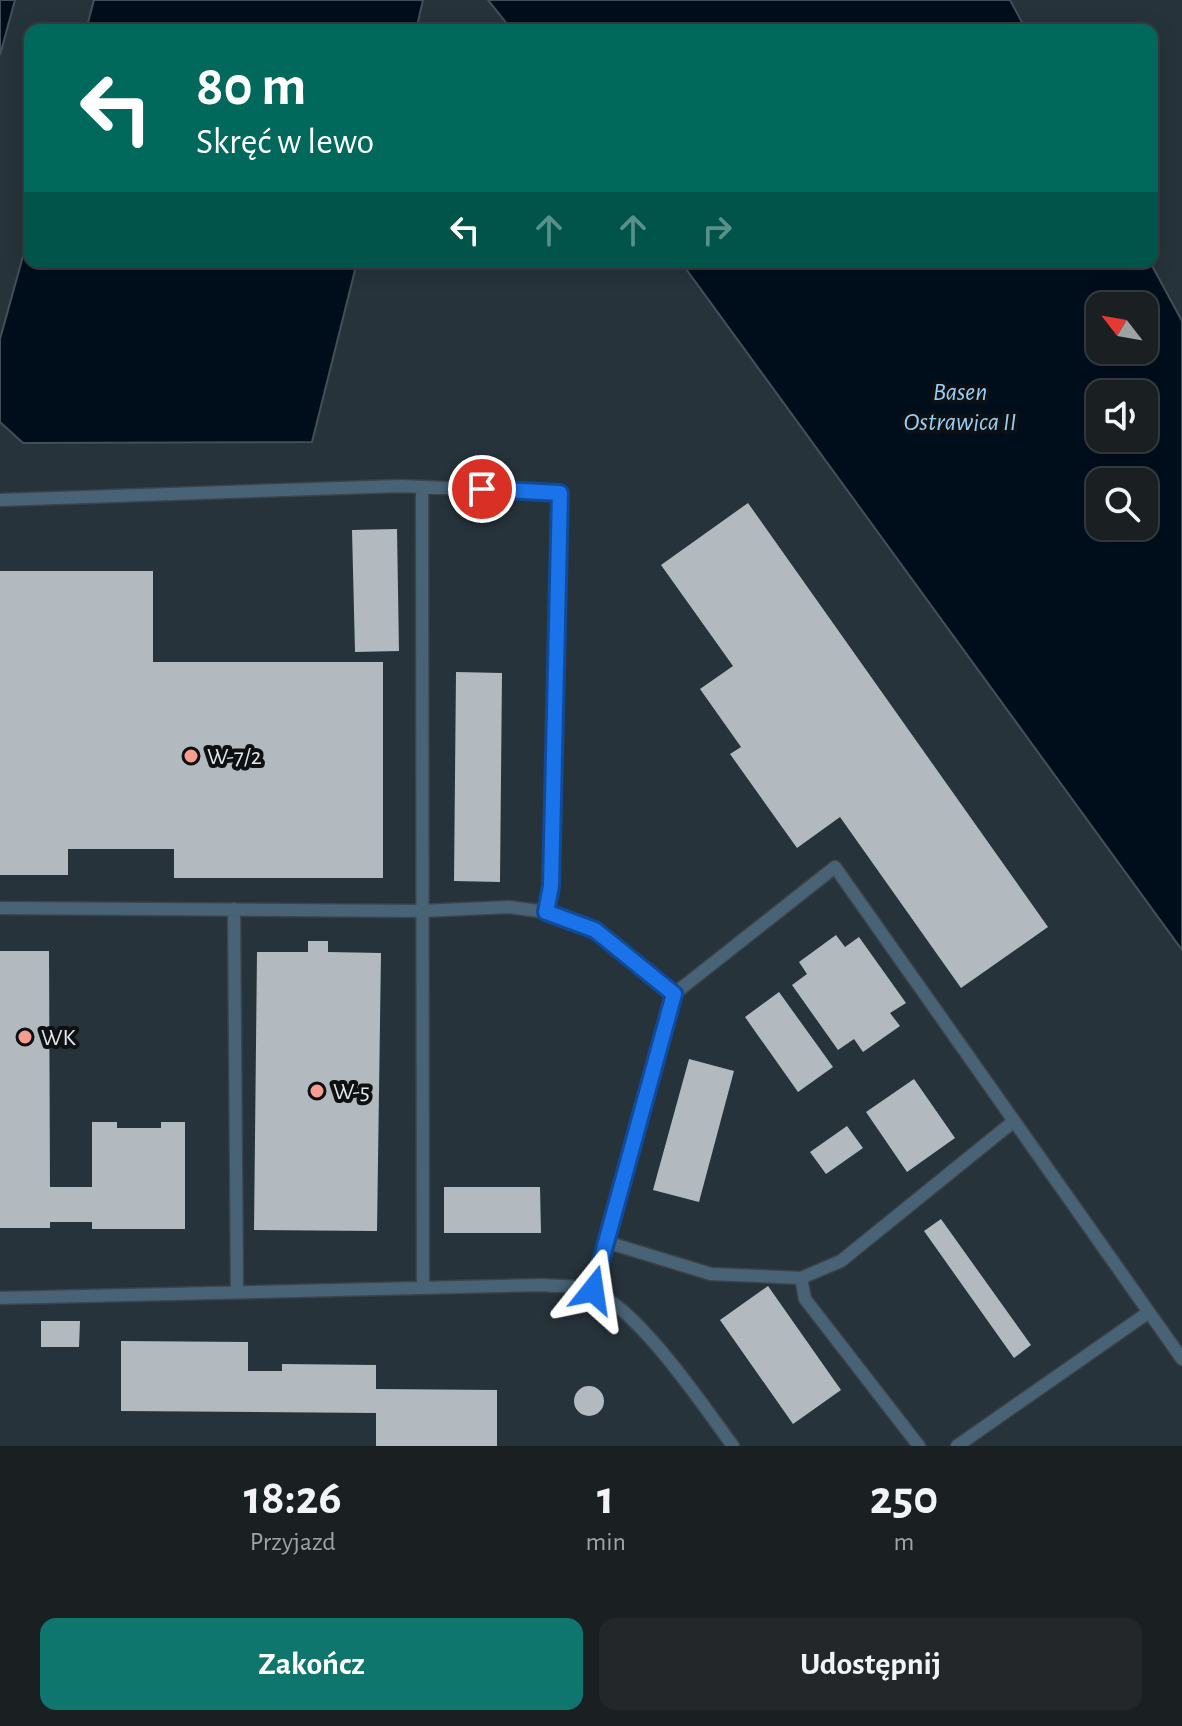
<!DOCTYPE html>
<html lang="pl">
<head>
<meta charset="utf-8">
<style>
	:root { --surface:#1a1f22; --page:#23272a; --text:#f1f3f6; --muted:#9fa2a5; --line:#383d40; --accent:#0f766e }
	body { margin:0; font-family:"Alegreya Sans",sans-serif; background:var(--page); color:var(--text); height:100vh; display:flex; flex-direction:column; font-size:30px; white-space:nowrap }
	* { box-sizing:border-box; margin:0 }
	p { font-size:26px; color:var(--muted) }
	.icon { flex:none; width:44px; height:44px; fill:none; stroke:currentColor; stroke-width:2; stroke-linecap:round; stroke-linejoin:round }
	.map { position:relative; height:1446px; overflow:hidden }
	.sheet { display:flex; flex-direction:column; background:var(--surface); flex:1 }
	.sheet>* { flex:none }
	.top-card { position:absolute; left:24px; top:24px; width:1134px; height:244px; border-radius:16px; box-shadow:0 4px 20px #0003,0 0 0 2px var(--line); background:#00695c; color:#fff; overflow:hidden }
	.needle { width:52px; rotate:301deg }
	.tools { position:absolute; left:1086px; top:292px; display:grid; gap:16px }
	.tools a { display:grid; place-items:center; width:72px; height:72px; border-radius:16px; background:var(--surface); box-shadow:0 4px 20px #0003,0 0 0 2px var(--line); font-size:40px }
	.pin { position:absolute; display:grid; place-items:center; width:68px; height:68px; color:#fff; margin:-34px; border:4px solid #fff; border-radius:50%; box-shadow:0 2px 8px #0007 }
	.me { position:absolute; width:88px; margin:-44px; rotate:15deg; stroke-linejoin:round; filter:drop-shadow(0 0 6px #0008) }
	.turn { display:flex; align-items:center; gap:28px; height:168px; padding:0 40px; font-size:36px }
	.turn .icon { width:104px; height:104px; stroke-width:2.5 }
	.turn b { display:block; font-size:56px; line-height:68px }
	.lanes { display:flex; align-items:center; height:76px; padding:0 40px; background:#0003; justify-content:center; gap:40px; direction:ltr }
	.lanes .off { opacity:.35 }
	.eta { display:flex; justify-content:space-evenly; align-items:center; height:136px; text-align:center }
	.eta b { font-size:48px; font-weight:700; line-height:56px }
	.primary-button { display:flex; gap:16px; margin-top:auto; padding:16px 40px }
	.primary-button a { flex:1; height:92px; border-radius:16px; background:var(--accent); color:#fff; font-size:32px; font-weight:700; line-height:92px; text-align:center }
	.primary-button a+a { background:var(--page); color:var(--text) }
	.map>svg:first-child { display:block }
	.built { fill:#27333b }
	.water { fill:#000e1c; stroke:#444f5a; stroke-width:2; fill-rule:evenodd }
	.building { fill:#b2bac0 }
	.lines { fill:none; stroke-linecap:round; stroke-linejoin:round }
	.lane-casing { stroke:#3d4448; stroke-width:15 }
	.lane { stroke:#486376; stroke-width:12 }
	.route-casing { stroke:#114b97; stroke-width:20 }
	.route { stroke:#1a73e8; stroke-width:14 }
	.poi-dot { fill:#f59d8e; stroke:#0e1113; stroke-width:3 }
	.labels { text-anchor:middle; stroke-width:8; stroke-linejoin:round; paint-order:stroke }
	.poi-label { font-size:24px; fill:#e3e8eb; stroke:#0e1113; text-anchor:start }
	.water-label { font-size:26px; font-style:italic; fill:#98cdf4; stroke:#0e1113 }
</style>
</head>
<body>
<div class="map">
<svg width="1182" height="1446" viewBox="0 0 1182 1446">
	<rect width="100%" height="100%" fill="#22292d"/>
	<path class="built" d="M15 0H94L86 30H30V231L0 339V55Z
		M423 0H488L512 30H416Z
		M1010 0H1182V321L1150 262 1152 30H1026Z
		M357 262H681L1182 950V1446H0V422L23 443 311 442Z"/>
	<path class="water" d="M0 0H15L0 55Z
		M94 0H423L416 30H86Z
		M488 0H1010L1026 30H512Z
		M30 231V262H357L312 442 23 443 0 422V339Z
		M681 262H1150L1182 321V950ZM1100 306H1144V350H1100ZM1100 394H1144V438H1100ZM1100 482H1144V526H1100Z"/>
	<path class="building" d="M748 503 1048 927 961 988 840 817 797 848 730 754 741 747 700 689 733 666 661 565Z
		M397 529 399 651 355 652 352 530Z
		M0 571H153V662H383V878H174V849H68V875H0Z
		M456 672 502 673 500 882 454 881Z
		M836 935 845 947 859 937 906 1003 890 1013 900 1026 863 1052 854 1039 838 1050 792 985 807 974 799 962Z
		M308 941H328V952L381 953 377 1231 254 1230 257 952H308Z
		M0 951H49L50 1187H92V1122H117V1128H161V1122H185V1229H92V1222H50V1228H0Z
		M779 992 833 1067 798 1092 745 1017Z
		M689 1059 734 1071 699 1202 653 1190Z
		M914 1079 955 1138 907 1172 866 1112Z
		M847 1126 863 1148 826 1174 810 1152Z
		M444 1187H540L541 1233H444Z
		M941 1219 1031 1345 1014 1358 924 1231Z
		M768 1286 841 1390 793 1424 720 1320Z
		M41 1321H80L79 1347H41Z
		M121 1341 248 1342V1371H282V1364L376 1365V1389L497 1390V1446H376V1413L121 1411Z
		M574 1401a15 15 0 1 1 30 0a15 15 0 1 1-30 0Z"/>
	<g class="lines">
		<defs>
			<path id="lane" d="M422 487 423 1288
				M0 500 400 486 560 493 551 886 546 912
				M0 908 421 911 509 907 546 912 595 930 674 994
				M234 909 237 1292
				M606 1242 711 1274 801 1278 841 1261 1014 1121
				M801 1278 805 1299 919 1446
				M593 1290 674 994 835 867 1182 1359
				M0 1298 544 1285C559 1287 580 1285 593 1291 640 1311 702 1404 733 1446
				M957 1446 1149 1312"/>
		</defs>
		<use href="#lane" class="lane-casing"/>
		<use href="#lane" class="lane"/>
	</g>
	<g class="lines">
		<defs>
			<path id="route" d="M482 489 560 493 551 886 546 912 595 930 674 994 593 1290"/>
		</defs>
		<use href="#route" class="route-casing"/>
		<use href="#route" class="route"/>
	</g>
	<g class="poi-dot">
		<circle cx="191" cy="756" r="8"/>
		<circle cx="25" cy="1037" r="8"/>
		<circle cx="317" cy="1091" r="8"/>
	</g>
	<g class="labels">
		<g class="poi-label">
			<text x="207" y="764">W-7/2</text>
			<text x="41" y="1045">WK</text>
			<text x="333" y="1099">W-5</text>
		</g>
		<g class="water-label">
			<text x="960" y="400">Basen<tspan x="960" dy="30">Ostrawica II</tspan></text>
		</g>
	</g>
</svg>
<div class="tools">
<a><svg class="needle" viewBox="-14 -14 28 28"><path d="M0-13l5 13h-10z" fill="#e53935"/><path d="M0 13l5-13h-10z" fill="#9fa2a5"/></svg></a>
<a><svg class="icon" aria-label="sound" viewBox="0 0 24 24"><path d="M4 9h4l5-4v14l-5-4H4zM17 9q2 3 0 6"/></svg></a>
<a><svg class="icon" aria-label="search" viewBox="0 0 24 24"><circle cx="10" cy="10" r="6"/><path d="M15 15l6 6"/></svg></a>
</div>
<div class="pin" style="left:482px;top:489px;background:#d93025"><svg class="icon" aria-label="arrive" viewBox="0 0 24 24"><path d="M6 21V4h12l-3 4 3 4H6"/></svg></div>
<svg class="me" style="left:593px;top:1290px" viewBox="-20 -20 40 40"><path d="M0-17L14 15 0 8-14 15z" fill="#1a73e8" stroke="#fff" stroke-width="4"/></svg>
<div class="top-card">
<div class="turn"><svg class="icon" aria-label="left" viewBox="0 0 24 24"><path d="M17 20v-9H6M10 6l-5 5 5 5"/></svg><div><b>80 m</b>Skręć w lewo</div></div>
<div class="lanes"><svg class="icon" aria-label="left" viewBox="0 0 24 24"><path d="M17 20v-9H6M10 6l-5 5 5 5"/></svg><svg class="icon off" aria-label="ahead" viewBox="0 0 24 24"><path d="M12 20V5M6 11l6-6 6 6"/></svg><svg class="icon off" aria-label="ahead" viewBox="0 0 24 24"><path d="M12 20V5M6 11l6-6 6 6"/></svg><svg class="icon off" aria-label="right" viewBox="0 0 24 24"><path d="M7 20v-9h11M14 6l5 5-5 5"/></svg></div>
</div>
</div>
<section class="sheet">
<div class="eta">
<div><b>18:26</b><p>Przyjazd</p></div>
<div><b>1</b><p>min</p></div>
<div><b>250</b><p>m</p></div>
</div>
<div class="primary-button"><a>Zakończ</a><a>Udostępnij</a></div>
</section>
</body>
</html>
